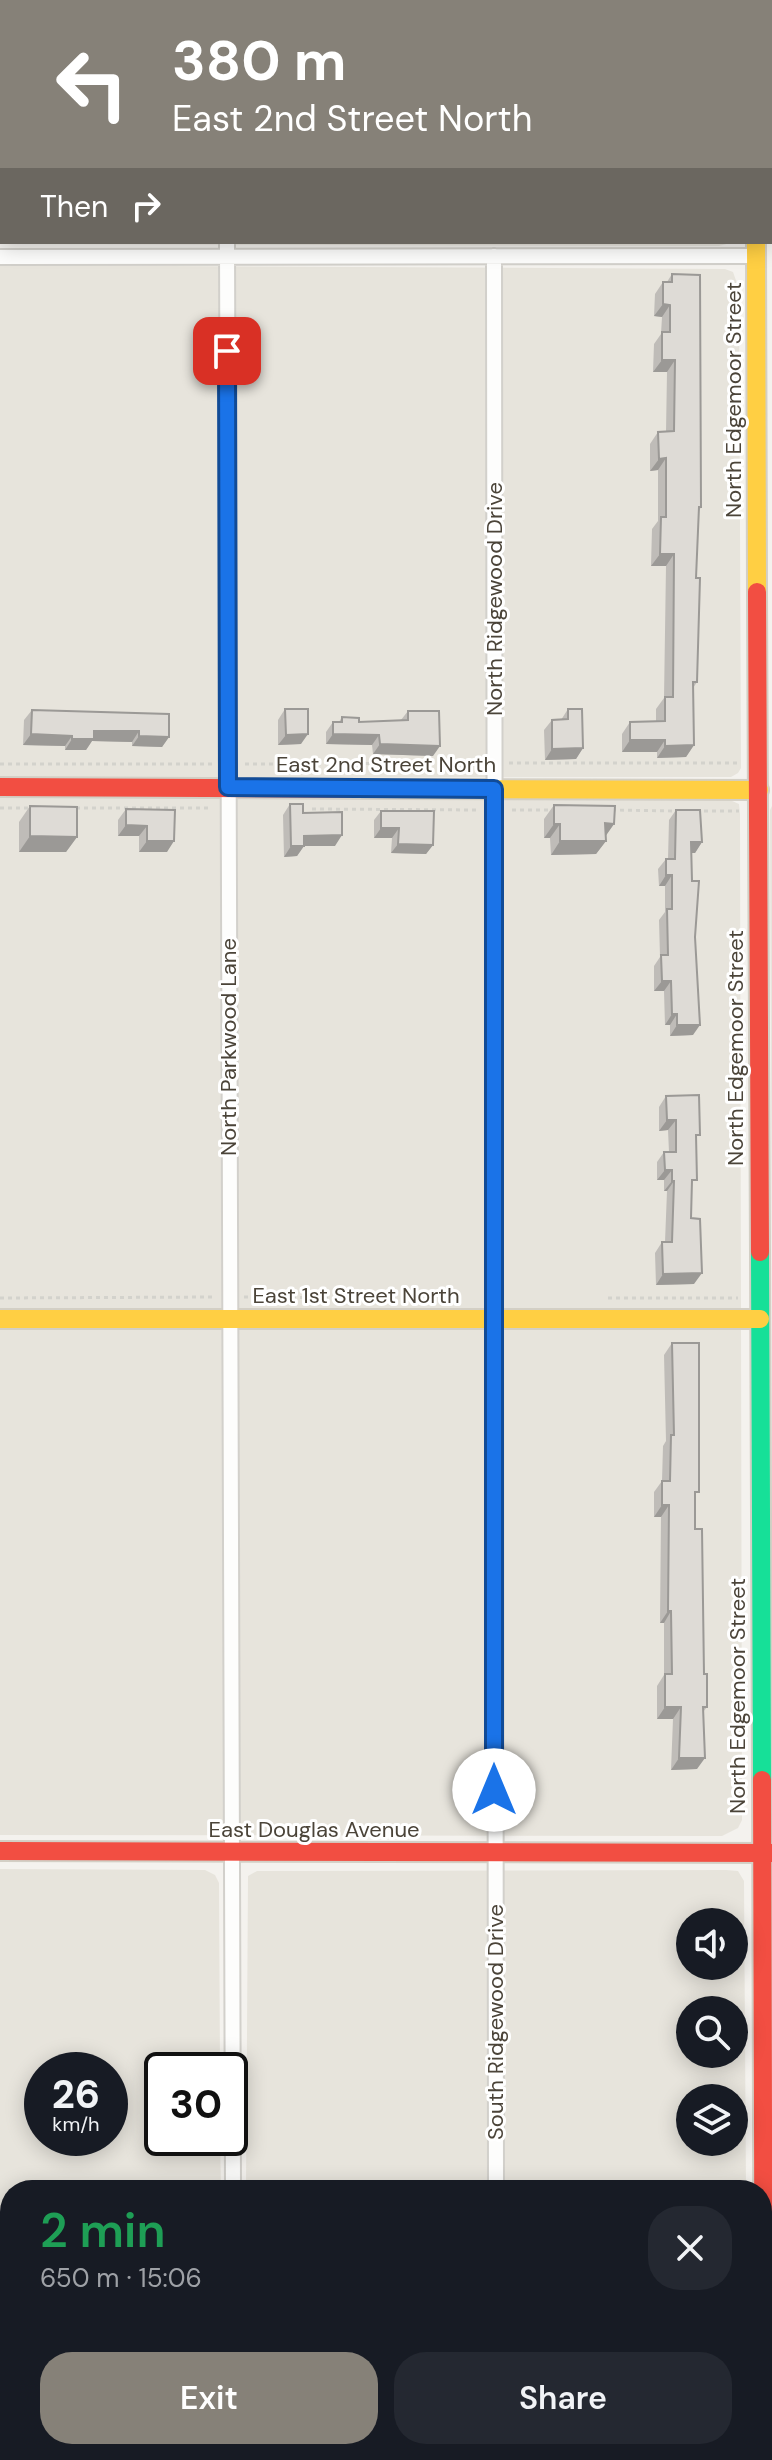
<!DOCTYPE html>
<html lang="en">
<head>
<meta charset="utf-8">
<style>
	:root { --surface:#171b24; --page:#242831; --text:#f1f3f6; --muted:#9ea1a6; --accent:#868178 }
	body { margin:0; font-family:"DM Sans",sans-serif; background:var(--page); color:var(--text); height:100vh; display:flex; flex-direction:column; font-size:30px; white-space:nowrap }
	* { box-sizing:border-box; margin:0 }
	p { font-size:26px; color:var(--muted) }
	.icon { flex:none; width:44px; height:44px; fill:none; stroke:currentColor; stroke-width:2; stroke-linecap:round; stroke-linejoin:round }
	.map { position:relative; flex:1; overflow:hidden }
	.drawer { position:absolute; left:0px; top:2180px; width:772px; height:280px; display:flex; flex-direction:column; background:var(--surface); border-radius:32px 32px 0 0; box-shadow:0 4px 20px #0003 }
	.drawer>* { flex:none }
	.hud { position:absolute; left:0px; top:0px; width:772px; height:244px; box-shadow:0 4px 20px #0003; background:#868178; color:#fff; overflow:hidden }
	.buttons { position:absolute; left:676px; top:1908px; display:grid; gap:16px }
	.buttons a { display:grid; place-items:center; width:72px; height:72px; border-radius:50%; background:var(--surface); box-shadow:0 4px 20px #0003; font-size:40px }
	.speed { position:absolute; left:24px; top:2052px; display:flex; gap:16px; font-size:40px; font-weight:700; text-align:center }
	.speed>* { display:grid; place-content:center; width:104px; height:104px; border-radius:50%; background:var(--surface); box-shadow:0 4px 20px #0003; line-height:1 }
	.speed small { font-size:20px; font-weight:400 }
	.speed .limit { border:4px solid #111; border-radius:12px; background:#fff; color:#111 }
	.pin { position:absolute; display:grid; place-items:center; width:68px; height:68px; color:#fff; margin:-34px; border-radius:16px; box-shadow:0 4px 12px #0006 }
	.me { position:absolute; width:88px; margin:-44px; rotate:0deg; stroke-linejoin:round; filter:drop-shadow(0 0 6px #0008) }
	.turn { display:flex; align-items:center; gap:28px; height:168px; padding:0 40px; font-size:36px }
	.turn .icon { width:104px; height:104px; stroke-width:2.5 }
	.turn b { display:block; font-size:56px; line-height:68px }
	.then { display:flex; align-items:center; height:76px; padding:0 40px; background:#0003; gap:16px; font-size:30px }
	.round { display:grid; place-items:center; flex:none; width:84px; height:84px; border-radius:32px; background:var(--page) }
	.summary { display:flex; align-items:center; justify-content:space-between; height:136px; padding:0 40px }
	h1 { font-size:48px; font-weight:600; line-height:60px; color:#1e9e55 }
	.button { display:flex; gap:16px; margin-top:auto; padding:16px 40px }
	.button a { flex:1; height:92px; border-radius:32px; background:var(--accent); color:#fff; font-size:32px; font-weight:600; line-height:92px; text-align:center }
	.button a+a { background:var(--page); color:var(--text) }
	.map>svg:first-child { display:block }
	.residential { fill:#e7e4dc; fill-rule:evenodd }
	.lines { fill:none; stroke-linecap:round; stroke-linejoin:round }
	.street-casing { stroke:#d2d0cb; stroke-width:18 }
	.fast-casing { stroke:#d3cfc5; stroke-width:22 }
	.slow-casing { stroke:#d3cfc5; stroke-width:22 }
	.jam-casing { stroke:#d3cfc5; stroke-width:22 }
	.path { stroke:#d3d2cc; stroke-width:3; stroke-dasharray:4 4; stroke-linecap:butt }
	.street { stroke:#fdfdfc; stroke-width:14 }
	.fast { stroke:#16e098; stroke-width:18 }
	.slow { stroke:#ffcf43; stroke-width:18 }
	.jam { stroke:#f24e42; stroke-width:18 }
	.wall { fill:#bfbcb8 }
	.shaded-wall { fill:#9b9996 }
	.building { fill:#dedbd6; stroke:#9b9996; stroke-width:2 }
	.route-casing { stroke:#114b97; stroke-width:20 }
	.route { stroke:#1a73e8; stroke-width:14 }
	.labels { text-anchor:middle; stroke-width:6; stroke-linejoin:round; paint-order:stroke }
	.street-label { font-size:22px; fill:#4b4439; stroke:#fff }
</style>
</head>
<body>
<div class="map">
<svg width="772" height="2460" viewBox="0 0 772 2460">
	<rect width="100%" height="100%" fill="#f4f2ee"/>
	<path class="residential" d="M0 0H736L2 2V242H734L719 246 0 244Z
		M0 265 725 269 733 272 739 289 741 768 738 773 731 777 0 778Z
		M723 797 739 804 740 814 742 1820 738 1828 722 1836 0 1835V798Z
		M772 806V1319L770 810Z
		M0 1869 205 1870 215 1875 219 1883 220 2070H162V2138H220L221 2190H10V2450H222V2460H0ZM42 2070H110V2138H42Z
		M726 1870 738 1871 744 1881 746 2190H246L248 1876 257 1871ZM690 1922H734V1966H690ZM690 2010H734V2054H690ZM690 2098H734V2142H690Z
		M245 2450H483V2460H245Z
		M506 2450H744V2460H506Z"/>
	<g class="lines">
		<defs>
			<path id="street" d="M226 0V2
				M227 242 233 2190
				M494 256 496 2190
				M0 257 756 256
				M0 2389H10
				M497 2450V2460
				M233 2460V2450"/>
			<path id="fast" d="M760 1252 762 1780"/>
			<path id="slow" d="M757 0V2
				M756 242 757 592
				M384 789 759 790
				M0 1319H760"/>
			<path id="jam" d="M757 592 760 1252
				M0 787 384 789
				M762 1780 764 2460
				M0 1851 772 1853"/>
		</defs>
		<use href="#street" class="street-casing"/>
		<use href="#fast" class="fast-casing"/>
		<use href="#slow" class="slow-casing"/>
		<use href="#jam" class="jam-casing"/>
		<path class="path" d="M0 233H2
			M509 763H737
			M0 764H213
			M245 764 481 763
			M0 808H32
			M76 808H212
			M312 809 480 810
			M512 810H552
			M612 810 676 811
			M696 811H739
			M244 1297 392 1298
			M0 1298 216 1297
			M608 1298H738"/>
		<use href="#street" class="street"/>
		<use href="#fast" class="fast"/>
		<use href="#slow" class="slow"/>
		<use href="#jam" class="jam"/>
	</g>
	<path class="wall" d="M672 274 701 507 699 511 696 578 697 682 693 688 694 745 686 757 657 758V752H622V734L630 722 656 721V709L664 698 666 566H651L652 529 658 521V470L650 471V444L658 432H666L667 372H653L654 344 661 334 662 317 654 316 655 294 663 282H667Z
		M285 709 301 744 278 745V720Z
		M568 709 583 748 576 759 545 760 544 730 552 720H561Z
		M32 710 169 737 162 747 132 746V742L92 741 86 750H65V746L23 745 24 720Z
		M408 711 433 756 373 754 372 745 326 744V732L333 722H339L342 717 359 722 401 720Z
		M290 804 303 813 335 846H304L297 856 284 857 283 815Z
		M554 805 614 824 605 836 606 841 596 854 551 855 550 838H544V819Z
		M30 806 77 837 66 852H19V822Z
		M126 809 175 810 167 852H139V836H118V820Z
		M676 810 702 842 695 853H691L695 937 693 1035 670 1036V1025H665L664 991H654V966L660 957 659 920 665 912V886H659L658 869 666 859H668L669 820Z
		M381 811 433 845 426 854 391 853 392 838H374V820Z
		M666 1096 696 1140 692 1187 691 1218 694 1284 656 1285 655 1253 662 1242H665L667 1191H664V1180H657V1162L664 1152H669L668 1130 659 1131V1107Z
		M672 1343 695 1497V1529L707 1707 703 1712 697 1769 671 1770 673 1719H657V1686L664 1675V1623H660L661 1517H654V1492L662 1481 663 1446 666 1441 664 1355Z"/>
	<path class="shaded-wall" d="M663 304 670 305 662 317 654 316Z
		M662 360H675L667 372H653Z
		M666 458 658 470 650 471 659 459Z
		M660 554H674L666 566H651Z
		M94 731H139L132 742 92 741 86 750H65L72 739Z
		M31 734 72 736 65 746 23 745Z
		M308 734 301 744 278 745 286 735Z
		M333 734 379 735 372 745 326 744Z
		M139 736 169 737 162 747 132 746Z
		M630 740H665L657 752H622Z
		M380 744 440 746 433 756 373 754Z
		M694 745 686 757 657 758 665 746Z
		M583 748 576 759 545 760 552 749Z
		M605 823 614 824 605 837Z
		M554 824H560L550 838H544Z
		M126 825 147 826 139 836H118Z
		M381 828H399L392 838H374Z
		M342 835 335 846H304L297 856 284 857 291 846 304 836Z
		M30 836 77 837 66 852H19Z
		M147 841H174L167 852H139Z
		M560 841H606L596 854 551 855Z
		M691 842H702L695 853H684Z
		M398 844 433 845 426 854 391 853Z
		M666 875H672L665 886H659Z
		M662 981H671L664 991H654Z
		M672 1014H677L670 1025H665Z
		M677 1025H700L693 1035 670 1036Z
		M667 1120H676L668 1130 659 1131Z
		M665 1170H672L664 1180H657Z
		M672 1181H674L667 1191H664Z
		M702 1273 694 1284 656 1285 663 1274Z
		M662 1505H669L661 1517H654Z
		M668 1611H671L664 1623H660Z
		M665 1707H681L673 1719H657Z
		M679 1758H705L697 1769 671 1770Z"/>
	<path class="building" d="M672 274 700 275 701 507H699L696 578H700L697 682H693L694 745 665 746V740H630V722L665 721V697H673L674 554H660L661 517H666V458L659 459 658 432 674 431 675 360H662V332H670V305L663 304V282H672Z
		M285 709H308V734L286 735Z
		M568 709H582L583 748 552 749V720L568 719Z
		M32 710 169 714V737L139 736V731H94V739H72V736L31 734Z
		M408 711H439L440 746 380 744 379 735 333 734V722H342V717L359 718V722L408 720Z
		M290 804H303V813L342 812V835L304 836V846H291Z
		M554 805 615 806 614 824 605 823 606 841H560V824H554Z
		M30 806 77 807V837L30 836Z
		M126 809 175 810 174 841H147V826L126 825Z
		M676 810H700L702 842H691L692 881H699L695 937 700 1025H677V1014H672L671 981H662L661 955H668L667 909H672V875H666V859H675Z
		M381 811H434L433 845 398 844 399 828H381Z
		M699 1095 700 1135H696L697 1180H692L691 1218 700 1219 702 1273 663 1274 662 1242H672L674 1181H672V1170H665L664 1152H676V1120H667L666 1096Z
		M672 1343H699V1492H695V1529H702L704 1674H707V1707H703L705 1758H679L681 1707H665V1674H672L671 1611H668L669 1505H662V1481H670L671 1435H674Z"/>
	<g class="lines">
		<defs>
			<path id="route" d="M227 351 228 787 494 789V1790"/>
		</defs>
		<use href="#route" class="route-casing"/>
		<use href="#route" class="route"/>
	</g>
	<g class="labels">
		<g class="street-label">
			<text transform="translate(733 400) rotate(-90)" y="8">North Edgemoor Street</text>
			<text transform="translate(494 599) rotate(-90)" y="8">North Ridgewood Drive</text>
			<text x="386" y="772">East 2nd Street North</text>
			<text transform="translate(228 1047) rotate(-90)" y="8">North Parkwood Lane</text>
			<text transform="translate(735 1048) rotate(-90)" y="8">North Edgemoor Street</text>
			<text x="356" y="1303">East 1st Street North</text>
			<text transform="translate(737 1696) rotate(-90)" y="8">North Edgemoor Street</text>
			<text x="314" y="1837">East Douglas Avenue</text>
			<text transform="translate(495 2022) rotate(-90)" y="8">South Ridgewood Drive</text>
		</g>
	</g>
</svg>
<div class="buttons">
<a><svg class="icon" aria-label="sound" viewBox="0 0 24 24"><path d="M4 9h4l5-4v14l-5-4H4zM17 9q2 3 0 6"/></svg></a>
<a><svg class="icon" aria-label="search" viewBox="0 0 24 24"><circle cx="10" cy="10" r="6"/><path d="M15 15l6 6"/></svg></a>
<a><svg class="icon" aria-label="layers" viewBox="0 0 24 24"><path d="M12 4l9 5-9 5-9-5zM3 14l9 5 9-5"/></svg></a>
</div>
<div class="speed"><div>26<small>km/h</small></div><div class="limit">30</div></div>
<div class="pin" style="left:227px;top:351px;background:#d93025"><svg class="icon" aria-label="arrive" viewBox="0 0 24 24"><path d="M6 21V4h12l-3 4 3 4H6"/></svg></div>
<svg class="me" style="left:494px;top:1790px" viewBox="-20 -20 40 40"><circle r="19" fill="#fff"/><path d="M0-13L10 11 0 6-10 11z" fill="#1a73e8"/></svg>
<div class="hud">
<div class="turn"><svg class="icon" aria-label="left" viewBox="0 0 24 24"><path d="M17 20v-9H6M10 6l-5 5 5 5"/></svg><div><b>380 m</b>East 2nd Street North</div></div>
<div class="then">Then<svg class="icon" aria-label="right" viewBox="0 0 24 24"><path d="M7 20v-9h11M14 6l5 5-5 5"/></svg></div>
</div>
<section class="drawer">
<div class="summary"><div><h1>2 min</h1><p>650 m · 15:06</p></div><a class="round"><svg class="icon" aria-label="close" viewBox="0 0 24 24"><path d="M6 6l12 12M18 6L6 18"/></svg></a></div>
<div class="button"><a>Exit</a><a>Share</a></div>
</section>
</div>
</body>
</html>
